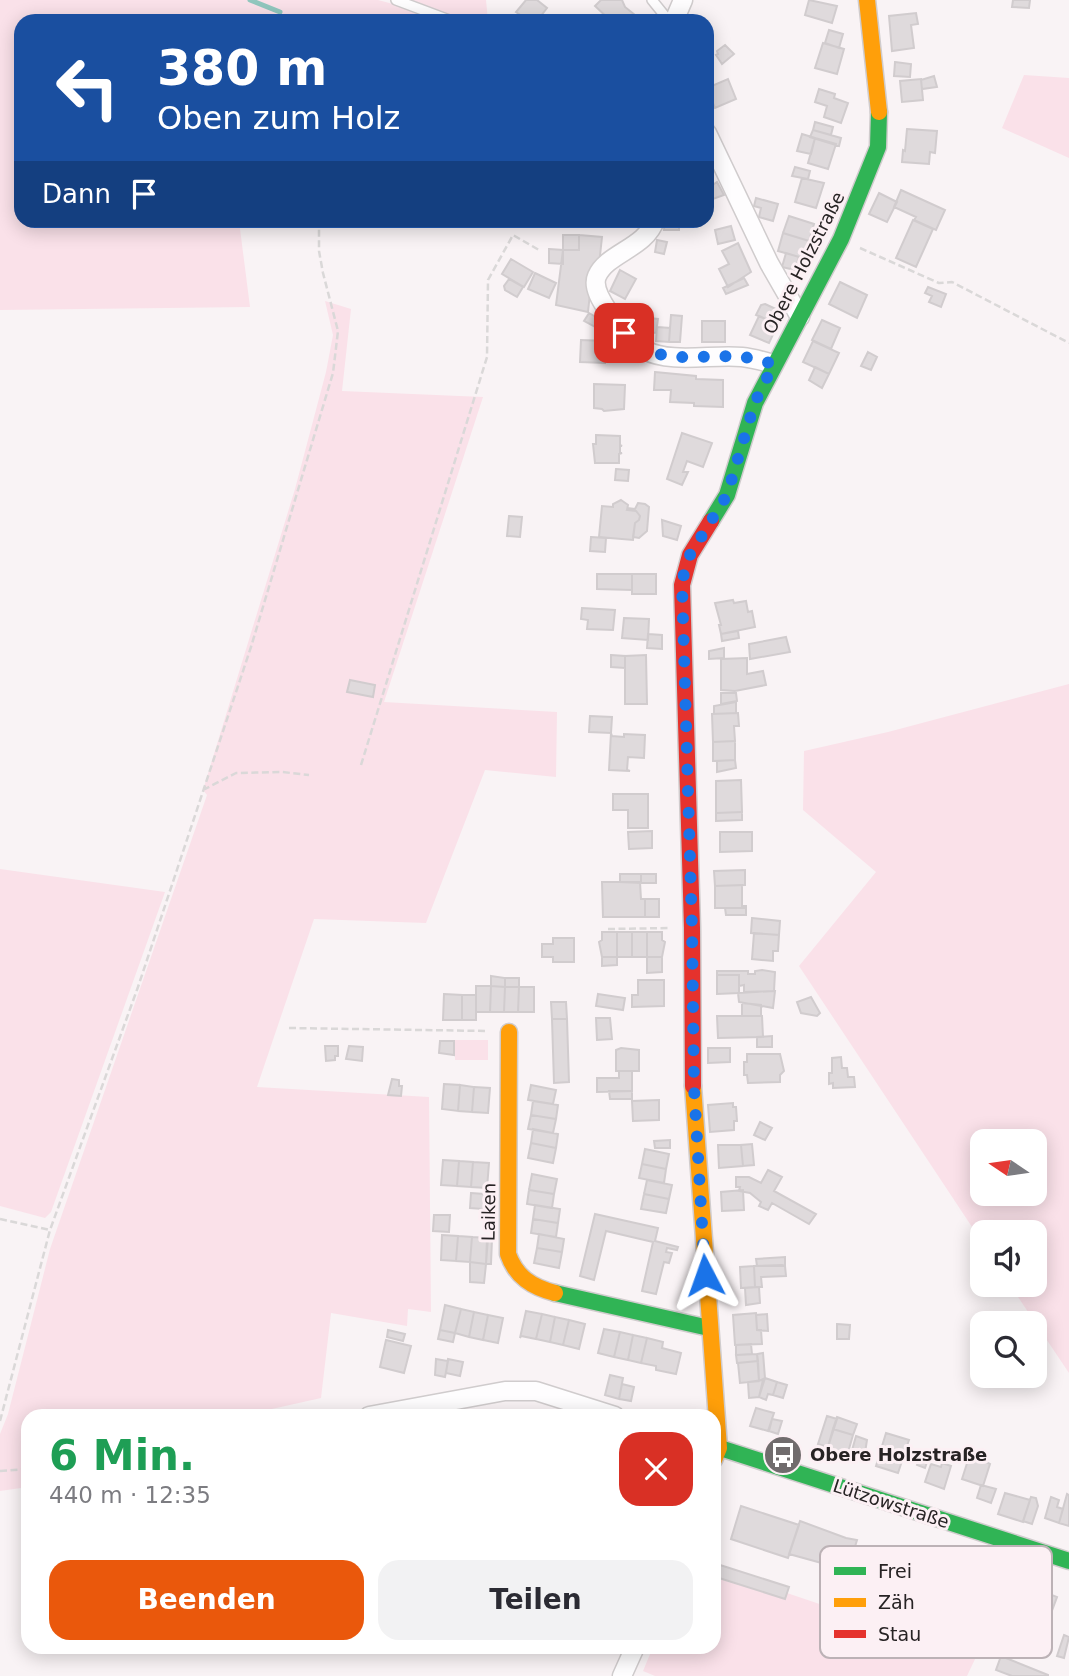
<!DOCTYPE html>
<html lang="de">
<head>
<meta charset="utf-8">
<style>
	:root { --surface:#fff; --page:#f2f2f3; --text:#2b2b33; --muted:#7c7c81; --accent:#ea580c }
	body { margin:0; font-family:"DejaVu Sans",sans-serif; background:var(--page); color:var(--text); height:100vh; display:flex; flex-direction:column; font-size:26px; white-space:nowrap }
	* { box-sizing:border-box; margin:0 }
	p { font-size:23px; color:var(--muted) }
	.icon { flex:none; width:38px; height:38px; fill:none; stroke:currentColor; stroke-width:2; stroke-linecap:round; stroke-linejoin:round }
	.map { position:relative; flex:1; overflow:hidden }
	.sheet { position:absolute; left:21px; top:1409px; width:700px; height:245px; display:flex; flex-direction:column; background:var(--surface); border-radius:21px; box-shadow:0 4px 18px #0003 }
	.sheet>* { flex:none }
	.top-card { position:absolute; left:14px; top:14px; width:700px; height:214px; border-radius:21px; box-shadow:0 4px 18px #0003; background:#1a4fa0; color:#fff; overflow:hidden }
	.needle { width:46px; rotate:283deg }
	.fabs { position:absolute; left:970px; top:1129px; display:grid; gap:14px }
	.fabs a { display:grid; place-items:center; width:77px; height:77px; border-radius:14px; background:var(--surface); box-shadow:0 4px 18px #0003; font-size:35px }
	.pin { position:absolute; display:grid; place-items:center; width:60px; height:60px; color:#fff; margin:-30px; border-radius:14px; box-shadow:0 4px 10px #0006 }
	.me { position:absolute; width:77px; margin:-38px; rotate:356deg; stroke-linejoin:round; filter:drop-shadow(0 0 5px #0008) }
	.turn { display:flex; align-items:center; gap:24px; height:147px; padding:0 28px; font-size:32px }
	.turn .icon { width:91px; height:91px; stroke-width:2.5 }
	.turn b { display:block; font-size:49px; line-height:60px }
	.then { display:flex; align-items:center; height:66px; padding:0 28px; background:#0003; gap:14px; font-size:26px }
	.round { display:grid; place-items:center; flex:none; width:74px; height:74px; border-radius:21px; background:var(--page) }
	.head { display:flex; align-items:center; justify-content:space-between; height:119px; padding:0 28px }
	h1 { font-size:42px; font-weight:700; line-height:52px; color:#1e9e55 }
	.button { display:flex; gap:14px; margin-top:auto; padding:14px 28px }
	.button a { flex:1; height:80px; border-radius:21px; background:var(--accent); color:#fff; font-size:28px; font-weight:700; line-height:80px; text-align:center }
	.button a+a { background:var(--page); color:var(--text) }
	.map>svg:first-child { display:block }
	.green { fill:#fae1e9; fill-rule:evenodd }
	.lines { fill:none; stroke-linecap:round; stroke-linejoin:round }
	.stream { stroke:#91c7be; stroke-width:5 }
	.building { fill:#dfdadc; stroke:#d1ccce; stroke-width:2 }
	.lane-casing { stroke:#d0cccd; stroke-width:12 }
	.street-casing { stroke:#d0cccd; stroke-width:21 }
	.fast-casing { stroke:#d0cccd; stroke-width:19 }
	.slow-casing { stroke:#d0cccd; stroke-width:19 }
	.jam-casing { stroke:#d0cccd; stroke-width:19 }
	.path { stroke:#dad8d8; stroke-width:2.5; stroke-dasharray:7 3.5; stroke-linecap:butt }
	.lane { stroke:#fefdfe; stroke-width:9 }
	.street { stroke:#fefdfe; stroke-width:18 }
	.fast { stroke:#30b455; stroke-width:16 }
	.slow { stroke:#ff9f0a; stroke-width:16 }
	.jam { stroke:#e5322d; stroke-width:16 }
	.route { stroke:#1a73e8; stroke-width:12; stroke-dasharray:0 21.6 }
	.labels { text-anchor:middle; stroke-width:6; stroke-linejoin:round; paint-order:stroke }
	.street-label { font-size:18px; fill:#272324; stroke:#fcf0f4 }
	.poi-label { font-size:18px; font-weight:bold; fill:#272324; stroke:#fcf0f4; text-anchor:start }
	.key { fill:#fcf0f4; stroke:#bcb2b6; stroke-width:2 }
	.key-label { font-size:19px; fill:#272324 }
</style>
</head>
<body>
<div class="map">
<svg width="1069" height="1676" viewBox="0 0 1069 1676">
	<rect width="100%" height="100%" fill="#f9f3f5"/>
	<path class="green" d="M0 0H378L427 13 421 21H240L213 15V21H21V220L239 221 250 307 0 310Z
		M410 0H486L488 21H464Z
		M1024 75 1069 78V158L1002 128Z
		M325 301 351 309 342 391 483 397 384 702 557 712 556 777 485 770 426 923 314 919 257 1087 429 1097 431 1312 408 1309 407 1326 331 1313 321 1398 241 1416H28V1487L0 1491V1434L8 1414 50 1249 207 795 203 790 295 489 326 372 333 335Z
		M1069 684V1373L1010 1285 1034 1284V1232H982V1242L799 966 876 872 803 810 804 751 888 732ZM982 1141H1034V1194H982Z
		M0 869 165 892 51 1212 45 1218 0 1206Z
		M455 1040H488V1060H455Z
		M714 1577 785 1599 787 1593 976 1657 967 1676H655L643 1671 653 1647H714Z"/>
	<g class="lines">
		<path class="stream" d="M250 0 280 12"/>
	</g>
	<path class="building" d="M526 0H537L547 8 537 21H515L519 14 516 12Z
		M601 0H622L625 7 640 19 638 21H611L595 6Z
		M809 0 837 6 832 23 805 15Z
		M1013 0H1030L1029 8 1012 7Z
		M916 13 918 24 911 25 914 48 892 51 889 16Z
		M829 30 843 34 839 48 825 43Z
		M823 43 844 49 837 74 815 68Z
		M725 45 734 54 722 64 716 55 718 54 717 51Z
		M895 62 911 64 910 77 894 76Z
		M934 76 937 87 922 89 921 80Z
		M728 79 736 99 715 108 707 88Z
		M921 79 923 100 902 102 900 81Z
		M819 89 835 94 834 98 848 103 841 123 824 117 827 106 815 102Z
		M815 122 833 127 831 135 813 130Z
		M907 129 937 131 935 153 930 152 929 164 902 162 903 150 905 151Z
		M813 130 841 138 839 146 810 137Z
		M802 134 815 138 811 154 797 151Z
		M815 138 836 144 828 169 808 163Z
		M795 167 810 171 808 179 792 176Z
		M802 178 824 183 816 208 795 202Z
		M717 182 724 195 707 201V189Z
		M901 190 945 210 936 230 914 220 916 217 894 207Z
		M879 193 897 202 887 222 869 214Z
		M756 198 778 204 773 221 759 217 761 208 754 206Z
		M789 216 814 224 809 241 783 233Z
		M665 220H679V230H664Z
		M913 220 933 229 916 267 896 258Z
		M731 226 735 240 718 244 715 230Z
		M783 233 809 241 803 258 778 251Z
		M563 235H579V250H563Z
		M579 235 602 237 599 265H593L588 312 556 305 563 250H579Z
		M657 240 667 242 664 254 655 252Z
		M738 243 751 272 728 287 719 269 729 264 722 251Z
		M549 249 563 250V264L549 263Z
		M786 253 799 257 795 270 782 267Z
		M511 259 533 272 524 287 502 274Z
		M620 270 636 279 625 299 610 291Z
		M535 273 556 283 549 298 528 289Z
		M744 278 748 285 726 294 723 288Z
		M509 279 523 287 517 297 505 290 504 286Z
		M840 282 867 295 857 318 829 304Z
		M928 287 946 294 941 307 929 302 932 296 925 293Z
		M765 304 778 310 779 313 775 323 756 315 761 305Z
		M589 313 601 320 597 328 584 321Z
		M671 315 682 316 680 342H669Z
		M759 316 778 324 769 343 750 335Z
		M648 318 658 319 656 333 647 332Z
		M822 320 840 328 831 349 812 340Z
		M702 321H725V342H702Z
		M657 327 670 328 669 342 656 341Z
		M581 340 605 341V363L580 362Z
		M813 341 839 353 829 374 803 362Z
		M605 348H621V362H605Z
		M868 352 877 357 871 370 861 366Z
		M815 367 829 374 822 388 809 380Z
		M655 372 696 376V379L723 380V407L694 406V403L670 402 671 390H654Z
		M594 384 625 385 624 409 604 411 602 409 594 408Z
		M682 433 712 443 703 467 687 461 683 472H688L682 485 667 479Z
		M596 435 620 436V445L622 446H620V453H622L619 454V463H595L593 444H596Z
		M616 469 629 470 628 481 615 480Z
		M621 500 628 505 627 510 636 511 640 516 639 520 635 523 633 540 599 537 602 506 613 507V504Z
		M638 503 645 504 649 507 647 531 639 538 633 537 635 523 639 520 640 516 636 511 627 510 628 508 635 509Z
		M509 516 522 517 520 537 507 536Z
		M662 520 681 526 677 540 663 536Z
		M591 537 606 538 605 552 590 551Z
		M597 574H632V590L597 589Z
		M632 574H656V594H632Z
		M733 600 734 603 746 601 748 612 752 611 755 627 721 634 719 625H721L715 603Z
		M582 608 615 610 613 630 587 629 588 620 581 619Z
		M624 618 649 619 648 640 622 638Z
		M738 631 739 638 722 641 721 634Z
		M648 634 662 635V649L647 648Z
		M786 637 790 652 750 659 749 644Z
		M724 648V658L709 659V651Z
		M611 655 625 656V668L611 667Z
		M646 655 647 704H625V656Z
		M747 658V674L763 671 766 685 735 691 721 690V659Z
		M350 680 375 685 373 697 347 692Z
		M721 693H736L737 701 721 704Z
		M736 702V713L714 714V706Z
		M738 713 739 726H734L735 741 713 742 712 714Z
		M590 716 612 717 611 733 589 732Z
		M611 733 612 736 624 737V734L645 735 644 758 628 757 627 770 630 771 609 770Z
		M735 741V760L713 761V742Z
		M735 760 736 768 717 772V761Z
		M741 780 742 812 716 813V781Z
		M613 794H648V828H628V810H613Z
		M742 812V820L716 821V813Z
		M652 831V848L629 849 628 832Z
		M720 832H752V851L720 852Z
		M745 870V885L715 886 714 871Z
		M620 874H641V883L620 882Z
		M641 874H656V883H641Z
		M602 882H640L641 899H645V917H603Z
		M742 885V906H746V908H715V886Z
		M645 899H659V917H645Z
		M725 908H746V915H726Z
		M752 918 780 921 779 935 751 933Z
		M602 932H617V957H602L599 942 602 940Z
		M617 932H632V957H617Z
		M632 932H647V957H632Z
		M647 932H662V940L665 942 662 957H647Z
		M754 933 779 935 778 951H773V961L752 959Z
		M553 938H574V962H553V957H542V944H553Z
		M602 957H617V965L602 966Z
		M647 957H662V972L647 973Z
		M762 970 775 972 774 991 744 992V985L739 986V975H717V971H748V974H755V971Z
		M717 975H739V993L717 994Z
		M491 976 505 978V987L491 986Z
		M505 978H519V987H505Z
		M638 980H664V1006L632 1007V995H638Z
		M476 986H491L490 1012H476Z
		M491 986 505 987 504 1012H490Z
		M505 987H519L518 1012H504Z
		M519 987H534V1012H518Z
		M775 991 773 1008 739 1002 738 993Z
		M444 994 462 995V1020H443Z
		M598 994 625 998 623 1010 596 1006Z
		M462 995H476V1020H462Z
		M811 997 820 1013 817 1016 801 1013 797 1002Z
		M551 1002H566L567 1019H552Z
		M742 1003 761 1005V1016H742Z
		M717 1016H762L763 1037 718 1038Z
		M596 1018H610L612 1039 597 1040Z
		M552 1019H567L569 1082 554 1083Z
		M772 1036V1047H757V1037Z
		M440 1041H454V1055L439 1053Z
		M325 1046H338V1056H335V1060L326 1061Z
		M349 1046 363 1047 362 1061 346 1059Z
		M621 1048 639 1050V1071H616V1050Z
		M708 1048H730V1062L708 1063Z
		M747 1054H780L784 1071 780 1075V1082L748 1083 747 1075H744V1062H747Z
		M841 1057 842 1068H847L848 1077H854L855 1087 833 1088V1083L829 1084V1073H832V1058Z
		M619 1071H632V1091L597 1092V1078H619Z
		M392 1079 399 1080V1086H402L401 1096 388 1095Z
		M444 1084 460 1085 458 1111 442 1109Z
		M460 1085 474 1087 472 1112 458 1111Z
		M531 1085 556 1090 553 1104 528 1100Z
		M474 1087 490 1088 488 1113 472 1112Z
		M609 1091H632V1099H610Z
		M659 1100V1120L633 1121 632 1101Z
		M533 1101 558 1105 556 1119 531 1115Z
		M733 1103V1107H736L737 1121H734V1130L710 1132 708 1105Z
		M531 1115 556 1119 553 1133 528 1129Z
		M760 1122 772 1128 765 1140 754 1135Z
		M533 1129 558 1134 556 1148 531 1143Z
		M670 1140V1148H655L654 1141Z
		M531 1143 556 1148 553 1163 528 1158Z
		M752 1144 754 1165 743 1166 741 1145Z
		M718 1145H741L743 1166 719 1168Z
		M645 1149 669 1154 666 1169 642 1164Z
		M443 1160 459 1161 457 1186 441 1185Z
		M459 1161 473 1162 471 1187 457 1186Z
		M473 1162 489 1163 487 1188 471 1187Z
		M642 1164 666 1169 664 1183 639 1178Z
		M768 1170 782 1177 774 1191 816 1214 809 1224 772 1203 768 1210 759 1206 761 1202 750 1193 739 1191 740 1187H736V1177H749L761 1183Z
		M532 1174 557 1179 554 1194 529 1190Z
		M647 1180 672 1185 669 1199 644 1194Z
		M529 1190 554 1194 552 1208 527 1204Z
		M743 1190 744 1210 722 1211 721 1192Z
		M471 1193 484 1194 483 1209 470 1208Z
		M644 1194 669 1199 666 1213 641 1209Z
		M535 1205 560 1209 558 1223 533 1219Z
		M595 1214 658 1228 655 1241 678 1247 677 1250 667 1248 666 1252 672 1253 669 1263 664 1262 656 1294 642 1291 653 1242 606 1231 594 1280 580 1276Z
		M434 1215H450L449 1232 433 1231Z
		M533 1219 558 1223 556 1237 531 1233Z
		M539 1234 564 1239 562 1252 537 1248Z
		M442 1235 458 1236 456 1261 441 1260Z
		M458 1236 472 1237 470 1262 456 1261Z
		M472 1237 488 1238 486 1264 470 1262Z
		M487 1239H492L491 1264H486Z
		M537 1248 562 1252 559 1268 534 1263Z
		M785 1257V1266H757L756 1259Z
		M470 1262 486 1264 484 1283 470 1282Z
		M782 1265 785 1266 786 1276 761 1277 762 1287H755L754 1266Z
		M754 1266 755 1287 741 1288 740 1267Z
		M759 1287 760 1303 746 1305 745 1288Z
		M445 1305 461 1309 455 1333 440 1330Z
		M461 1309 474 1312 469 1337 455 1333Z
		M526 1311 542 1314 536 1339 521 1336 520 1338Z
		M474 1312 488 1315 483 1340 469 1337Z
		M756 1313 757 1330H761L762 1344 735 1345 733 1315Z
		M542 1314 555 1317 550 1342 536 1339Z
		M767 1314 768 1331 757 1330 756 1315Z
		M488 1315 503 1318 498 1343 483 1340Z
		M555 1317 569 1320 563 1345 550 1342Z
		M569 1320 585 1324 579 1349 563 1345Z
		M837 1324 850 1325 849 1339H837Z
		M604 1329 620 1332 614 1357 598 1353Z
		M388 1330 405 1334 403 1341 387 1337Z
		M440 1330 455 1333 453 1342 438 1339Z
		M620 1332 633 1335 628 1360 614 1357Z
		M633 1335 647 1338 641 1363 628 1360Z
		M647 1338 663 1342 662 1348 681 1353 676 1374 656 1370V1366L641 1363Z
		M386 1340 411 1346 404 1373 380 1367Z
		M751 1344 752 1354 736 1355V1345Z
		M763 1353 765 1378 759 1381 757 1354Z
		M757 1354 758 1361 737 1363 736 1355Z
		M436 1359 448 1361 445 1377 435 1375Z
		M448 1359 463 1362 460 1376 446 1373Z
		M758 1361 759 1381 740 1383 738 1363Z
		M610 1375 623 1378 619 1399 605 1395Z
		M765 1378 777 1382 773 1395 768 1394 766 1400 759 1397Z
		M763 1380 759 1397 749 1398 748 1382Z
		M777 1382 787 1385 783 1398 773 1395Z
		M622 1384 634 1387 631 1401 619 1399Z
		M756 1408 774 1413 768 1431 750 1426Z
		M827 1416 837 1419 828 1447 818 1444Z
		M837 1417 857 1424 853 1435 833 1429Z
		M772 1419 782 1421 778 1434 769 1431Z
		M833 1429 853 1435 847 1456 827 1450Z
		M886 1433 909 1440 898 1473 876 1466Z
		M856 1436 867 1440 864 1459 851 1454Z
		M921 1451 930 1453 925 1468 917 1465Z
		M969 1457 979 1458 990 1464 983 1486 962 1479Z
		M942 1463 951 1466 944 1489 925 1482 931 1464 941 1467Z
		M981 1485 996 1489 991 1503 977 1498Z
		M1005 1493 1030 1500 1023 1522 998 1514Z
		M1067 1494 1069 1495V1526L1059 1523Z
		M1031 1497 1036 1498 1038 1506 1032 1524 1023 1521Z
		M1051 1497 1059 1500 1057 1507 1063 1509 1059 1523 1045 1518Z
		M741 1506 799 1525 788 1558 731 1539Z
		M800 1521 846 1538 857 1540 847 1573 835 1569 836 1567 789 1554Z
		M720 1565 789 1587 785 1599 716 1577Z
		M1039 1590 1057 1597 1040 1643 1021 1636Z
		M1064 1635 1069 1637 1064 1658 1057 1656Z
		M1001 1656 1048 1675V1676H1012L996 1670Z"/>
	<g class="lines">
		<defs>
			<path id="lane" d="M396 0 452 21
				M652 0 669 21"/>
			<path id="street" d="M674 21 683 0
				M707 133 769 263 800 317
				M655 220C646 248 607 253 597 276 592 287 602 302 608 311 617 326 629 341 645 350 670 364 713 354 742 357 752 358 763 361 773 364
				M369 1416 505 1391H536L615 1416
				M622 1676 635 1647"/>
			<path id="fast" d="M711 521 727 495 755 403 841 239 878 147 879 112
				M555 1293 709 1328
				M714 1446 1069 1561"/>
			<path id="slow" d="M867 0 879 112
				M509 1032 508 1254C516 1277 532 1287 555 1293
				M693 1086 719 1448 714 1460"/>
			<path id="jam" d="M693 1086 692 928 682 585 690 555 711 521"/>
		</defs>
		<use href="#lane" class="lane-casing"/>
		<use href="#street" class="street-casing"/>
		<use href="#fast" class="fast-casing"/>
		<use href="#slow" class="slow-casing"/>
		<use href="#jam" class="jam-casing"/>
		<path class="path" d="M860 248 939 283 952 282 1069 343
			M361 765 487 357 488 280 513 235 539 250
			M203 790 236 773 282 772 309 775
			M608 929 671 928
			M289 1028 488 1031
			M0 1219 50 1230
			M0 1421 50 1230 138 987 251 647 333 373 338 331 323 273 319 251V220
			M0 1471 28 1469"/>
		<use href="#lane" class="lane"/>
		<use href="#street" class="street"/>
		<use href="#fast" class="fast"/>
		<use href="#slow" class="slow"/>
		<use href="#jam" class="jam"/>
	</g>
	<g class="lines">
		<path class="route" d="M624 333C660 369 696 353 742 357 752 358 763 361 774 364L755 402 727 495 690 555 685 567 682 585 692 928 694 1088 705 1275"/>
	</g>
	<defs>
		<symbol id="bus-disc" viewBox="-11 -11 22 22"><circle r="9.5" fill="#706c6d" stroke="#fcf0f4"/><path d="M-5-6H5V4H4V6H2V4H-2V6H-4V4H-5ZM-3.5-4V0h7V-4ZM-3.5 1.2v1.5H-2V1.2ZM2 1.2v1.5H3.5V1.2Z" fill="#fff"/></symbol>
	</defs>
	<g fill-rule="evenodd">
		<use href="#bus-disc" x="761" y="1433" width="44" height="44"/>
	</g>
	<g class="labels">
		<g class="street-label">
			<text transform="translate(804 263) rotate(-63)" y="6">Obere Holzstraße</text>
			<text transform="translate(489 1212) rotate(-89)" y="6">Laiken</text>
			<text transform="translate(891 1504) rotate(18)" y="6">Lützowstraße</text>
		</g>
		<g class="poi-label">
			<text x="810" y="1461">Obere Holzstraße</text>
		</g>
	</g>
	<rect x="820" y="1546" width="232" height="112" rx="10" class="key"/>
	<rect x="834" y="1567" width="32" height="8" fill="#30b455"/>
	<rect x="834" y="1598" width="32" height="9" fill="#ff9f0a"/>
	<rect x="834" y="1630" width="32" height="8" fill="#e5322d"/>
	<g class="key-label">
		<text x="878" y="1578">Frei</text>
		<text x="878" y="1609">Zäh</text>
		<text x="878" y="1641">Stau</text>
	</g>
</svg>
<div class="fabs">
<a><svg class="needle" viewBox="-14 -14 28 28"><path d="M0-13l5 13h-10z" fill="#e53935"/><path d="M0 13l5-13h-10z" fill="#7c7c81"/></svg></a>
<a><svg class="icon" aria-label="sound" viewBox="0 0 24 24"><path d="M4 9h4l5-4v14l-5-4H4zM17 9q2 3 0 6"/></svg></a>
<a><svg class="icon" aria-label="search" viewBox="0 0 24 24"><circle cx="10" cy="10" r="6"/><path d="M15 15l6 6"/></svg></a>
</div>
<div class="pin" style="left:624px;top:333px;background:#d93025"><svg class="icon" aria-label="arrive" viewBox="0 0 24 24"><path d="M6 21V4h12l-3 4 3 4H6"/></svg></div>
<svg class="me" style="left:705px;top:1275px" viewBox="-20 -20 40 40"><path d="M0-17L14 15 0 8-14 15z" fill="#1a73e8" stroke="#fff" stroke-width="4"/></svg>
<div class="top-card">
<div class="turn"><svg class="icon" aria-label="left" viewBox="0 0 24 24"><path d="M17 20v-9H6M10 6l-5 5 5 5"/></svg><div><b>380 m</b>Oben zum Holz</div></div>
<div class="then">Dann<svg class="icon" aria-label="arrive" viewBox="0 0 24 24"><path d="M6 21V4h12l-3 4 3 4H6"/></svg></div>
</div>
<section class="sheet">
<div class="head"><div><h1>6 Min.</h1><p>440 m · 12:35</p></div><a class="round" style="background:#d93025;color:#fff"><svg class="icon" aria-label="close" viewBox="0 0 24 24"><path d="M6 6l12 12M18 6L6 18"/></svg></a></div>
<div class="button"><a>Beenden</a><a>Teilen</a></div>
</section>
</div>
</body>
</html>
